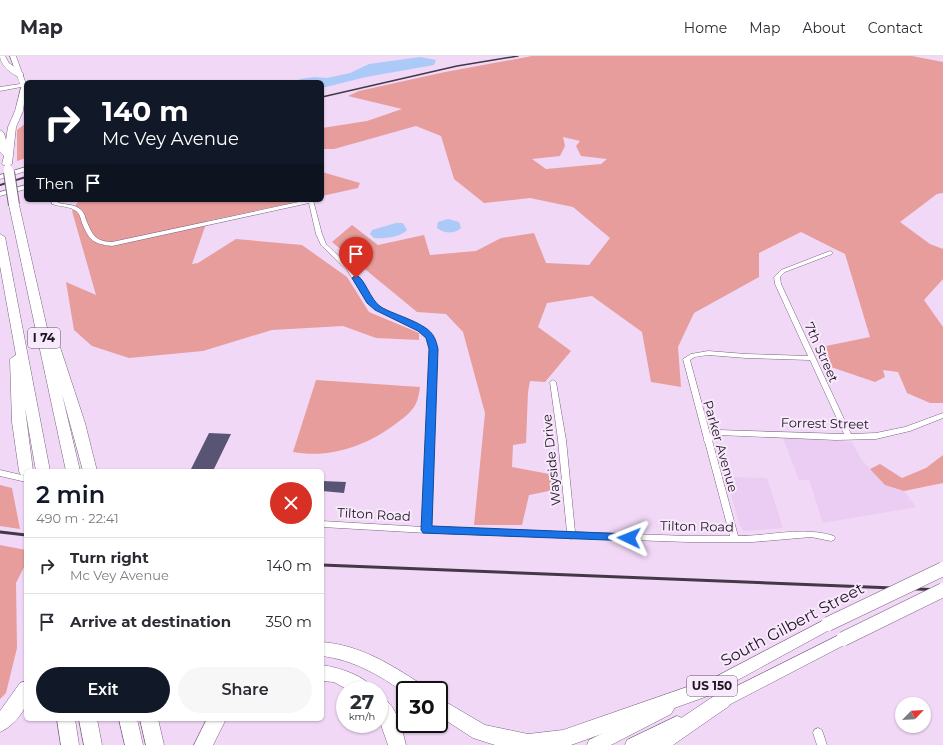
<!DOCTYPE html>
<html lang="en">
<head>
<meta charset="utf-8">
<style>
	:root { --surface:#fff; --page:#f7f7f7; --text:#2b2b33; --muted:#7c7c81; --line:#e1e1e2; --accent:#111827 }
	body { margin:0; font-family:Montserrat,sans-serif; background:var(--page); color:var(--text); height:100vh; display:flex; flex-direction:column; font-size:15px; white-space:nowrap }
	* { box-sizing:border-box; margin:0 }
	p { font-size:13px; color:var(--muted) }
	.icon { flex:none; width:22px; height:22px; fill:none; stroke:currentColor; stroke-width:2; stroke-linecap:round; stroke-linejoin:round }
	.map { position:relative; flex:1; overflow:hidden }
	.side { position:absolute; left:24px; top:413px; width:300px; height:252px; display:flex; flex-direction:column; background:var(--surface); border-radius:6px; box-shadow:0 1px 3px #0004 }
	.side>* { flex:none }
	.top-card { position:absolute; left:24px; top:24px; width:300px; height:122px; border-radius:6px; box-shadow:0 1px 3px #0004; background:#111827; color:#fff; overflow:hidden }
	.needle { width:26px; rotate:65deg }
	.controls { position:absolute; left:895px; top:641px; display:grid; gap:8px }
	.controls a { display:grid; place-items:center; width:36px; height:36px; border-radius:50%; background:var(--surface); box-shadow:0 1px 3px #0004; font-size:20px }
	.speed { position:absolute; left:336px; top:625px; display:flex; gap:8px; font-size:20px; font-weight:700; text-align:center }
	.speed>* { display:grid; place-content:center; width:52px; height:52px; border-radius:50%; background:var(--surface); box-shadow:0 1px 3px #0004; line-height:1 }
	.speed small { font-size:10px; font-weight:400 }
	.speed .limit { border:2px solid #111; border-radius:6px; background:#fff; color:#111 }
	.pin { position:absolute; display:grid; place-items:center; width:34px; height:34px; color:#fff; margin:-41px -17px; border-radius:50% 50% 50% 0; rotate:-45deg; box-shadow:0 0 4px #0007 }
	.pin .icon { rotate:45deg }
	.me { position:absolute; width:44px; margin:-22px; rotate:272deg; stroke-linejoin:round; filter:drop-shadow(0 0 3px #0008) }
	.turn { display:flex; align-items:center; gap:14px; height:84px; padding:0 12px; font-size:18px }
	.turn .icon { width:52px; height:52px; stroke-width:2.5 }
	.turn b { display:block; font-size:28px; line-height:34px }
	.then { display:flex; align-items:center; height:38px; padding:0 12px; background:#0003; gap:8px; font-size:15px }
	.round { display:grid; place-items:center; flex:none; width:42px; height:42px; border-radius:21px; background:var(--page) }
	.overview { display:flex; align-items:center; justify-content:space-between; height:68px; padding:0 12px }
	h1 { font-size:24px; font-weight:600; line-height:30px; color:var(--accent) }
	.primary-button { display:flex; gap:8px; margin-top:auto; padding:8px 12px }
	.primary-button a { flex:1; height:46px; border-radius:24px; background:var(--accent); color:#fff; font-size:16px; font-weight:600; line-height:46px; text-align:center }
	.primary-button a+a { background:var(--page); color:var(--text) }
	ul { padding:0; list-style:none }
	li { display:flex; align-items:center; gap:12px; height:56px; padding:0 12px; border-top:1px solid var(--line) }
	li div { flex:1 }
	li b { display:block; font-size:15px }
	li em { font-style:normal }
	header { display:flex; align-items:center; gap:24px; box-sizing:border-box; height:56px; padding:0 20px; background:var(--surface); border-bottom:1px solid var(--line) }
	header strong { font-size:19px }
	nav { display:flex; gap:22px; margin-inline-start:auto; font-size:14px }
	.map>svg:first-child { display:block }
	.built { fill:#ebccf2 }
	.green { fill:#e79d9c; fill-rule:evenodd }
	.water { fill:#accaf8 }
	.building { fill:#585574 }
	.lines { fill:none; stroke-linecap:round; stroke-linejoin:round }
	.street-casing { stroke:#7a6480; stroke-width:1 }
	.secondary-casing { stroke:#7a6480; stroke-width:1 }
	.primary-casing { stroke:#7a6480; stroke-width:1 }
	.highway-casing { stroke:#7a6480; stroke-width:1 }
	.street { fill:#fff; fill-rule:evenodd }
	.secondary { fill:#fff; fill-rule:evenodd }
	.primary { fill:#fff; fill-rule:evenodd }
	.highway { fill:#fff; fill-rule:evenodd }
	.rail-far2 { stroke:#443846; stroke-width:1.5 }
	.rail-far1 { stroke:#443846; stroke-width:2 }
	.rail { stroke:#443846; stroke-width:3 }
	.primary-bridge-casing { stroke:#7a6480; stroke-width:15; stroke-linecap:butt }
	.highway-bridge-far1-casing { stroke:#7a6480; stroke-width:8; stroke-linecap:butt }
	.highway-bridge-casing { stroke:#7a6480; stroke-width:12; stroke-linecap:butt }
	.primary-bridge { stroke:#fff; stroke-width:14 }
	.highway-bridge-far1 { stroke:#fff; stroke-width:8 }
	.highway-bridge { stroke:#fff; stroke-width:10 }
	.route { fill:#1a73e8; stroke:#114b97 }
	.labels { text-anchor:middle; stroke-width:4; stroke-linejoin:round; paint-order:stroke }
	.shield { fill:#f8e9fc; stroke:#605563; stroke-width:1 }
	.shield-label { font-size:12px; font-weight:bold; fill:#1f1621 }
	.street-label { font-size:13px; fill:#1f1621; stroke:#f8e9fc }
	.near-street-label { font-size:16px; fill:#1f1621; stroke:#f8e9fc }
</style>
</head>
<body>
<header>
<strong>Map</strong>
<nav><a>Home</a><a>Map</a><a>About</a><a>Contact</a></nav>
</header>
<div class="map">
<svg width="943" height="689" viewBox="0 0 943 689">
	<rect width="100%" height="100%" fill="#f1d8f7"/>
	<path class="built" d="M783 382 852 386 861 403 885 429 904 435 916 451 823 467 809 424H799Z
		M726 421 767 422 783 472 744 475 740 470Z"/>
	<path class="green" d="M532 0H912L943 6V137L937 138 900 166 930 188 943 193V223L924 244 943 271V347H930L907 337 898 316 883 314 885 321 875 326 831 311 826 290 870 281 845 198 801 176 759 197V221L694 257 678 291 681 331 651 326 642 276 592 240 547 247 538 271 571 295 545 326 530 325 528 336 526 387 513 389 512 411 549 418 554 434 529 439 522 469H474L485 357 463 276 446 258 417 256 332 186 352 169 378 189 424 179 430 199 476 195 501 182 534 177 546 207 589 209 610 182 573 151 530 142 484 147 454 123 441 80 416 70 334 93H322V72L367 65 402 53 348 40 359 35 445 16ZM563 81 580 85 576 90 581 100 607 103 601 108 546 113 532 103 560 100 565 90Z
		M26 67V102L17 105V74Z
		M322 116 360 127 358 132 322 140Z
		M79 144H305L207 165 192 208 198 207 236 183 302 189 347 221 369 256 419 277V284L376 282 343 270 272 274 203 295 129 302 92 290 74 274 66 226 96 239 72 155Z
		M316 324 420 331C419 338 418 345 414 351 410 357 404 362 398 366 369 389 331 403 293 396Z
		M943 399V427L904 435 885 429 870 413 880 408 902 422 926 412Z
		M0 429 12 432 20 473 0 470Z
		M0 489 26 494 25 509 16 527 17 592 6 637 0 643Z"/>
	<path class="water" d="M420 1 436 4 434 9 366 21 322 32V26H296L300 23 314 21 327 22 350 17 369 8Z
		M448 163 459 166 461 172C454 178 445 178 437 172L438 166Z
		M396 167H403L407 174C401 181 384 183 374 182L370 178 372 174Z"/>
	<path class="building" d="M209 377 231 378 213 415H190Z
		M322 425 346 426 344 437 322 435Z"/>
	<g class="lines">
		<defs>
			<path id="street" d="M26 129V133L0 140V136Z
				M51 144H57V146L59 147C66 149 74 148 80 153 84 156 85 160 86 164 93 179 94 185 112 186L308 144H313L322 178 326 188 351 212 372 245 380 251 423 272 433 281 437 293 431 471 567 476 558 384 550 326 553 324 556 326 566 384 575 476 688 480H730L705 386 703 384 704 383 683 303 691 298 708 295 746 298 808 300 775 228 774 221 781 214 830 195 833 197 832 198 785 216 780 221 781 228 851 378 876 377 905 371 943 357V362L910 375 876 383 836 384 719 379 712 384 738 480C770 480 803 470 834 480L835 482 834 484 831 485 811 481 753 486H688L574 482 571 483 568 482 427 477 322 471V465L423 471 431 293 427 282 419 274 376 253 368 247 347 214 321 189 316 178 309 147 112 190C93 188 89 184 82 167 81 163 80 158 76 155 70 150 60 151 52 148ZM708 299 746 302 810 304 844 378 718 374 710 378 690 304 695 301Z
				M0 414 26 420V426L0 420Z
				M818 672 822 674 827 689H817L813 677 814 674Z"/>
			<path id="secondary" d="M10 0H16L26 28V38L24 37 21 31 0 35V31L20 28Z
				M26 111V115L0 123V119Z"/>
			<path id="primary" d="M828 562 833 564 835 568 833 572 712 638 707 640 702 638 699 633 702 628Z
				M843 577 848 579 850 583 848 587 723 652 718 654 713 652 710 647 713 642Z
				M666 646 671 648 674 653 671 658 611 689H587L589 684Z
				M677 660 682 662 685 667 682 672 649 689H625L627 684Z"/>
			<path id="highway" d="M0 0H5L9 7 23 17V21C14 22 0 9 0 0Z
				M21 32H26L23 55 16 71 12 108 7 111 2 108 4 100 0 96V74L4 77 6 84 8 71 15 55Z
				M14 146 19 149 50 285H57L59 288 85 367 97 415H83L62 338 80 415H66L9 149Z
				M0 178 5 181 50 415H36L25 352 33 415H26V420L21 419 19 415 12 366 10 303 16 299 0 210Z
				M322 586C360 589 390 608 421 628L424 634H405V637C379 619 354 604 322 600Z
				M322 609C337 611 367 620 374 634H348L334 626 322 625Z
				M713 622 719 624 722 630 719 636 571 689H495L473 682 439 660V642L485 669 528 678 563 674Z
				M26 625C26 632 28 641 26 648 23 659 10 672 0 676V655L20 627Z
				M723 636 729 638 732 644 729 650 673 689H648L650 683 717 638Z
				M379 640C396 646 402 673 406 689H388L379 663Z
				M57 663H75L79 689H61Z
				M79 663H97L102 689H84Z
				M119 663H137L143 689H125Z
				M140 663H158L164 689H146Z
				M207 663H226L213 689H194Z"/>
		</defs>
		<use href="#street" class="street-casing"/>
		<use href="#secondary" class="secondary-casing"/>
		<use href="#primary" class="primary-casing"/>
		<use href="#highway" class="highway-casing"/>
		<use href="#street" class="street"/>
		<use href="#secondary" class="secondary"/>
		<use href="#primary" class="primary"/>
		<use href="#highway" class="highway"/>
		<path class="rail-far2" d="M322 41 457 10 518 0"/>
		<path class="rail-far1" d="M0 129 26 121"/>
		<path class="rail" d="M0 476 26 479
			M322 509 943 534"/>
		<defs>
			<path id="primary-bridge" d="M828 568 943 513
				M843 583 943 534"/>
			<path id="highway-bridge-far1" d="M8 113 9 117"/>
			<path id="highway-bridge" d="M9 116 14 149"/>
		</defs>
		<use href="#primary-bridge" class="primary-bridge-casing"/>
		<use href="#highway-bridge-far1" class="highway-bridge-far1-casing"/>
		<use href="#highway-bridge" class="highway-bridge-casing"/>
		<use href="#primary-bridge" class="primary-bridge"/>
		<use href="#highway-bridge-far1" class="highway-bridge-far1"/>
		<use href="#highway-bridge" class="highway-bridge"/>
	</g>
	<path class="route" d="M356 219C365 222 370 244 381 251 394 259 428 267 434 281 436 284 437 289 438 293L432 470 629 478 633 479 634 482 633 485 423 477 421 474 429 293 426 282 418 275 375 254 367 247 352 222Z"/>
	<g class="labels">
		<g class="shield">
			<rect x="28" y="272" width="32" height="20" rx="3"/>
			<rect x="687" y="620" width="50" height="20" rx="3"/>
		</g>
		<g class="shield-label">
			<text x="44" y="286">I 74</text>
			<text x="712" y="634">US 150</text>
		</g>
		<g class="street-label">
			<text transform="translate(822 296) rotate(66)" y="5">7th Street</text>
			<text transform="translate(825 367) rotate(1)" y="5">Forrest Street</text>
			<text transform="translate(721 390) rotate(74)" y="5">Parker Avenue</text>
			<text transform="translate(551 404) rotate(-96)" y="5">Wayside Drive</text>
			<text transform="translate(374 458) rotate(3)" y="5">Tilton Road</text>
			<text transform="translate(697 470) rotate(1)" y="5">Tilton Road</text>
		</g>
		<g class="near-street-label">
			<text transform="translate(792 568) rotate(-28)" y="6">South Gilbert Street</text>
		</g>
	</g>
</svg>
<div class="controls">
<a><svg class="needle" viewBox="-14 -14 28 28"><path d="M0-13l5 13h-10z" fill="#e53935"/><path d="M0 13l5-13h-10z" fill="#7c7c81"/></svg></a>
</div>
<div class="speed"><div>27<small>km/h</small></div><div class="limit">30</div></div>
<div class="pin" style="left:356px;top:222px;background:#d93025"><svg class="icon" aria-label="arrive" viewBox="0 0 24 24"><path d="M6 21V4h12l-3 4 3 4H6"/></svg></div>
<svg class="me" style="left:629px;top:482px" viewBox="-20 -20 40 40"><path d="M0-17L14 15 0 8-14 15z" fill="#1a73e8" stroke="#fff" stroke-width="4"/></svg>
<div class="top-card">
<div class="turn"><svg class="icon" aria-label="right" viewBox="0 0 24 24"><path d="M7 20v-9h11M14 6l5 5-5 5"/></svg><div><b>140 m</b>Mc Vey Avenue</div></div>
<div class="then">Then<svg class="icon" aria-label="arrive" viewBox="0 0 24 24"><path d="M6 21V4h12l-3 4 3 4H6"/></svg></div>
</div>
<section class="side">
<div class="overview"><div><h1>2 min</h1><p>490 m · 22:41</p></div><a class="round" style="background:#d93025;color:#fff"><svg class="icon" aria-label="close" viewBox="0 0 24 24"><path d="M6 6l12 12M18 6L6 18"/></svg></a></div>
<ul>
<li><svg class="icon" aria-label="right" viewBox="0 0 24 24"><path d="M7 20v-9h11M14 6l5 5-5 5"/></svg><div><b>Turn right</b><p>Mc Vey Avenue</p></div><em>140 m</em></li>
<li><svg class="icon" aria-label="arrive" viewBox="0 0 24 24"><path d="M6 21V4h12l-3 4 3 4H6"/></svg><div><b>Arrive at destination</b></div><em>350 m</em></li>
</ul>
<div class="primary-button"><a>Exit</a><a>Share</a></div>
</section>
</div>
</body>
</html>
